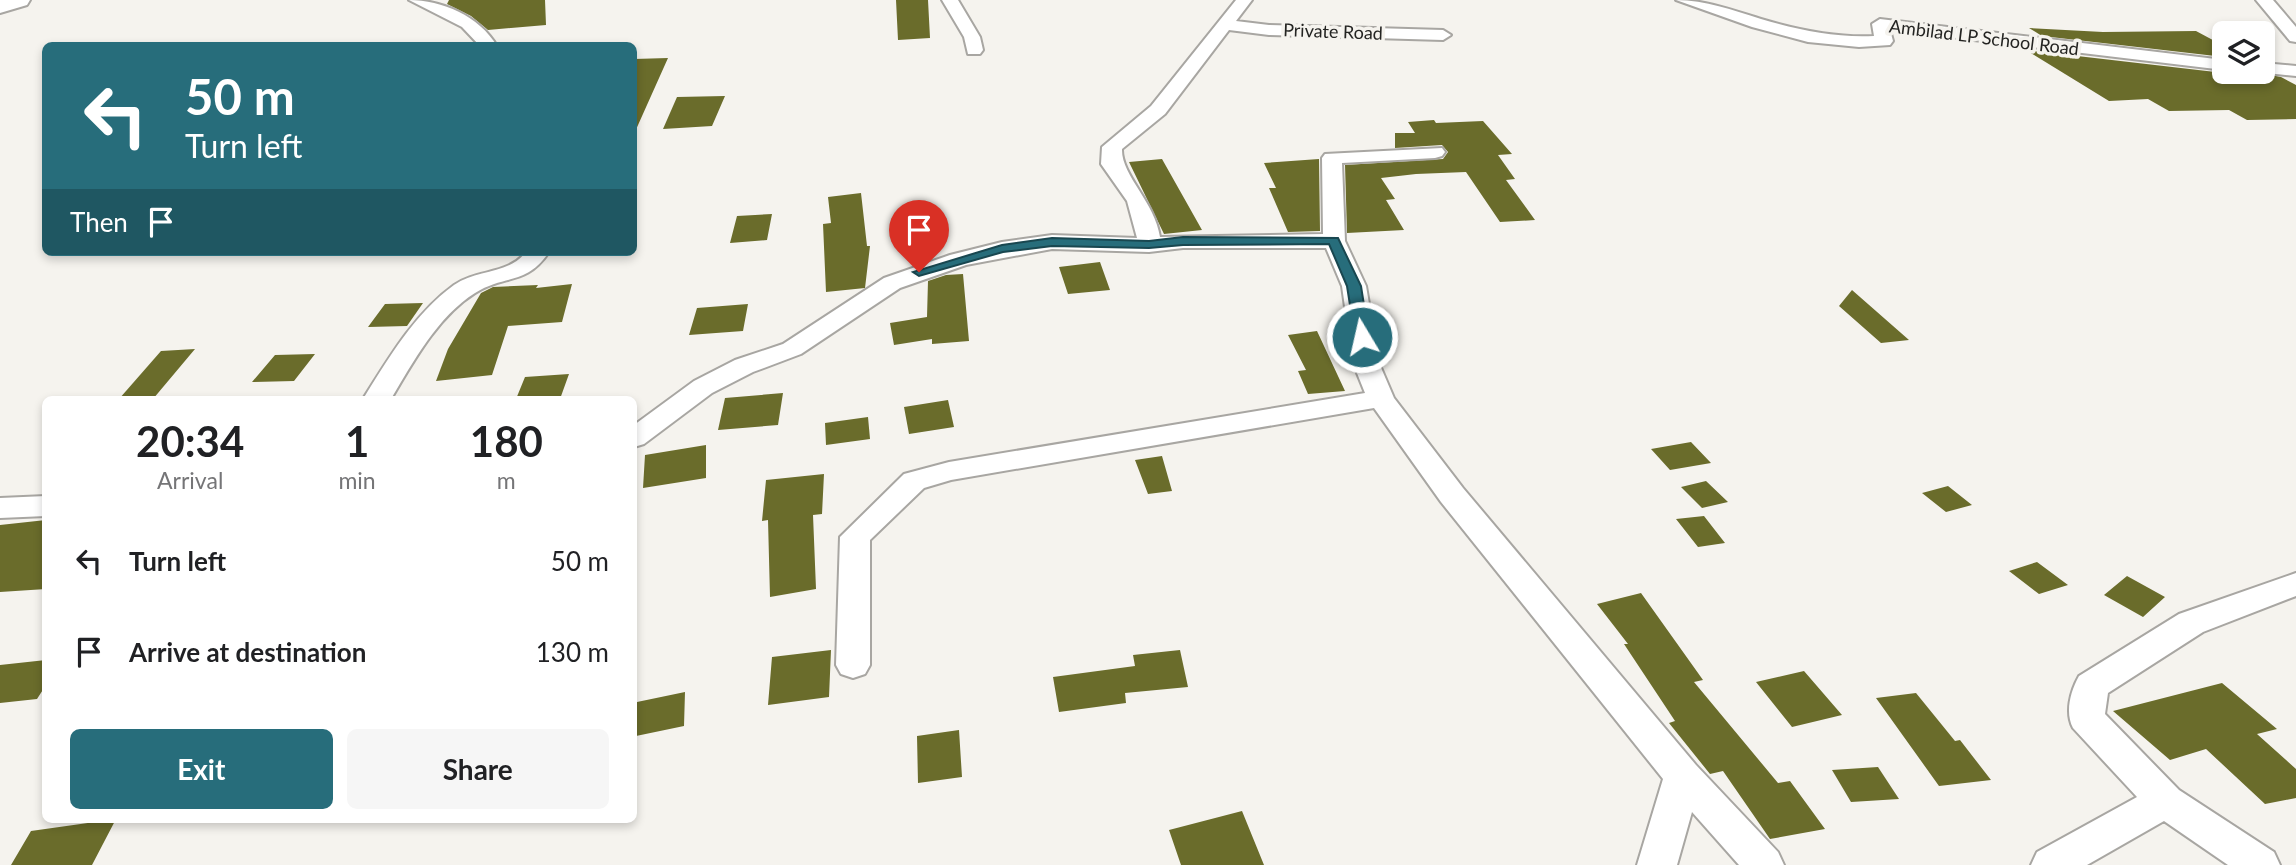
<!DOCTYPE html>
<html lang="en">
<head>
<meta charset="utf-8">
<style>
	:root { --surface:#fff; --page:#f6f6f6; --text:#202124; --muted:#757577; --accent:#276d7b }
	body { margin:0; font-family:Lato,sans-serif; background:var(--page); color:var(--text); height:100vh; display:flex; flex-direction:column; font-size:26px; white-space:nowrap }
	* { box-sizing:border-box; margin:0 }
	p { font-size:23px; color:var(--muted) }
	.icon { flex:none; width:38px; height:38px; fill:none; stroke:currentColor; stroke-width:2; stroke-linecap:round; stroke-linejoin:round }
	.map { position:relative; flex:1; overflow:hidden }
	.side { position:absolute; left:42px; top:396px; width:595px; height:427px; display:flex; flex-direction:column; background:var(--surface); border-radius:10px; box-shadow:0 4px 10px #0003 }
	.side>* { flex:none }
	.top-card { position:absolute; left:42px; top:42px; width:595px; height:214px; border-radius:10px; box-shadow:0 4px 10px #0003; background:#276d7b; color:#fff; overflow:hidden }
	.fabs { position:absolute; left:2212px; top:21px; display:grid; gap:14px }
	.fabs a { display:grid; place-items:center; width:63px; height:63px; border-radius:10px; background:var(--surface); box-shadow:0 4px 10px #0003; font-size:35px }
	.pin { position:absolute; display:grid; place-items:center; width:60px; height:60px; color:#fff; margin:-72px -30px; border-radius:50% 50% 50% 0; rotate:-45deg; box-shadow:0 0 7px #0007 }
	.pin .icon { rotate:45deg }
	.me { position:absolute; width:77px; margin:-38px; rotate:351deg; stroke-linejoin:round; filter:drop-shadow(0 0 5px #0008) }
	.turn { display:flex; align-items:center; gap:24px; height:147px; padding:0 28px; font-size:32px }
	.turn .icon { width:91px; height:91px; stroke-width:2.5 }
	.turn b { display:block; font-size:49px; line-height:60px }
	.then { display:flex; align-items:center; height:66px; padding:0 28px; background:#0003; gap:14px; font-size:26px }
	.eta { display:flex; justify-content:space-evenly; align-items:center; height:119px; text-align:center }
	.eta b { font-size:42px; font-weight:700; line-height:49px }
	.button { display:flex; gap:14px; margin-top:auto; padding:14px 28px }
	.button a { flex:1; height:80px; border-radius:10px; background:var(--accent); color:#fff; font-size:28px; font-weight:700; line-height:80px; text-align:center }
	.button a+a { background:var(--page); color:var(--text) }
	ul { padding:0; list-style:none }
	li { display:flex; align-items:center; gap:21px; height:91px; padding:0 28px }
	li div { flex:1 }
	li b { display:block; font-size:26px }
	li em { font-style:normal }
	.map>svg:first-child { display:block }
	.building { fill:#6a6c2b }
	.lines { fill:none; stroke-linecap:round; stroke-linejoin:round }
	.minor-casing { stroke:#a8a6a2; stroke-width:4 }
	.primary-casing { stroke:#a8a6a2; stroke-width:4 }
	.minor { fill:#fff; fill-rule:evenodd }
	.primary { fill:#fff; fill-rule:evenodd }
	.route { fill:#276d7b; stroke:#194750; stroke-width:2 }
	.labels { text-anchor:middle; stroke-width:7; stroke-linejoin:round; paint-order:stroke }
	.far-street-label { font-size:18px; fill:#242422; stroke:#f5f3ee }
</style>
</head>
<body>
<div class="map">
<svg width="2296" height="865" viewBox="0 0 2296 865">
	<rect width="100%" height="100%" fill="#f5f3ee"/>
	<path class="building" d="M449 0H545L546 25 488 30 471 16 447 4Z
		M896 0H928L930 38 898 40Z
		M2029 28 2103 32 2196 31 2224 46V57L2042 36Z
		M2026 50 2224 73 2254 72 2281 77 2296 85V119L2247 120 2229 110 2169 111 2148 99 2109 101Z
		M668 58 634 134V59Z
		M725 96 712 126 663 129 677 97Z
		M1434 120 1436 123 1483 121 1512 154 1498 155 1515 179 1506 180 1535 220 1500 222 1466 172 1416 174 1381 178 1395 199 1386 200 1404 230 1347 233 1345 165 1443 159 1448 152 1442 145 1395 148V133H1415L1408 122Z
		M1162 159 1202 230 1164 234 1129 162Z
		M1319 159 1320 231 1288 232 1269 188H1276L1264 163Z
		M861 193 867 246H870L865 288 826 292 823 224 831 223 828 197Z
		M772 214 767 240 730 243 737 216Z
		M1100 262 1110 290 1068 294 1059 267Z
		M963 274 969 341 932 344V339L894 345 890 323 927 317 928 281 946 275Z
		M572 284 562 322 508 326 492 375 436 381 448 349 481 293 493 287 538 285 536 288Z
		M1852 290 1909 340 1881 343 1839 306Z
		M423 303 407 326 368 327 385 304Z
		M748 304 743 331 689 335 697 308Z
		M1317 331 1345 391 1308 394 1298 371 1306 370 1288 335Z
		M195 349 153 399H119L161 351Z
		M315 354 294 381 252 382 275 355Z
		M569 374 560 399H516L525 377Z
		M783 393 778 425 718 430 725 398Z
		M948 400 954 427 909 434 904 407Z
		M868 417 870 439 826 445 825 423Z
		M1691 442 1711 463 1670 470 1651 449Z
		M706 445V478L643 488 645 455Z
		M1162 456 1172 491 1148 494 1135 460Z
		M824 474 822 514 813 515 816 589 770 597 768 520 762 521 766 480Z
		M1706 481 1728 502 1702 508 1681 487Z
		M1948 486 1972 505 1946 512 1922 493Z
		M1704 516 1725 543 1698 547 1676 519Z
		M46 520V589L0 592V525Z
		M2037 562 2068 585 2039 594 2009 571Z
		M2127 576 2165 597 2143 617 2104 595Z
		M1641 593 1703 680 1694 682 1778 783 1790 781 1825 829 1770 839 1723 771 1710 774 1669 723 1675 721 1624 644H1628L1597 604Z
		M831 650 829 697 768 705 772 657Z
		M1180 650 1188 687 1125 693 1126 703 1059 712 1053 677 1135 666 1133 655Z
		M46 660V685L37 699 0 703V665Z
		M1804 671 1842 715 1792 727 1756 682Z
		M2222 683 2277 729 2257 734 2296 769V798L2265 804 2206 749 2170 760 2113 711Z
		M685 692 684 726 636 736 637 702Z
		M1916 693 1955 741 1960 740 1991 780 1939 786 1876 698Z
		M959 730 962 777 918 783 917 736Z
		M1878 767 1899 799 1851 802 1832 770Z
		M1242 811 1264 865H1181L1169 830Z
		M116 819 92 865H11L31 831Z"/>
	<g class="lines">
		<defs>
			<path id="minor" d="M409 0C442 0 479 16 497 46H480L462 27Z
				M942 0H958L980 37 983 50 980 54H968L964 37Z
				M1236 0H1252L1236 21 1269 25 1443 30 1451 35 1443 40 1269 35 1229 30 1165 114 1122 149C1121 175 1155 202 1160 237L1323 234 1322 158 1325 154 1442 148 1445 152 1442 156 1435 158 1342 163 1345 241 1366 286 1379 363 1394 398 1463 488 1696 765 1778 852 1784 865H1739L1692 812 1677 865H1637L1663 779 1441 502 1374 408 951 480 924 488 870 540V665L865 674 853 678 841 674 836 665 840 537 904 474 949 462 1365 393 1353 363 1342 286 1326 248H1183L1149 252 1052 249 966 265 900 288 801 354 753 372 712 393 644 444 634 447V425L694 381 735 360 783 344 884 278 950 255 1002 242 1052 235 1137 238 1127 201 1101 164 1102 147 1151 106Z
				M1676 0C1706 0 1732 10 1761 19 1798 30 1836 38 1874 36L1872 24 1880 19 2224 60V70L1890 30 1893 41 1890 45 1859 47 1808 42 1752 27Z
				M2256 0H2273L2296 27V42L2290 41Z
				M2263 63 2296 66V76L2257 72H2263Z
				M526 252H549C526 286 505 274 475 293 438 316 413 362 391 399H363C388 359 415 313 454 285 477 269 508 275 526 252Z
				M46 496V516L0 518V498Z
				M2296 573V596L2203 632 2108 693 2105 714 2179 790 2274 852 2280 865H2228L2164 821 2087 865H2031L2037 852 2137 797 2073 728C2065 713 2070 692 2079 676L2179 614Z"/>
			<path id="primary" d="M0 0H30L27 5 0 13Z"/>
		</defs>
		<use href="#minor" class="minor-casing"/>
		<use href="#primary" class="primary-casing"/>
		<use href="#minor" class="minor"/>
		<use href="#primary" class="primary"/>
	</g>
	<path class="route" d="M1183 237 1338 238 1361 286 1369 337 1362 342 1355 337 1347 286 1329 244 1183 245 1149 248 1052 246 1003 252 919 276 913 272 1002 245 1052 238 1149 241Z"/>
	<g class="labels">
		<g class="far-street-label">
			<text transform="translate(1333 32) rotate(2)" y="6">Private Road</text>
			<text transform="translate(1984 38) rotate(7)" y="6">Ambilad LP School Road</text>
		</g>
	</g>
</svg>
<div class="fabs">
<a><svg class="icon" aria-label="layers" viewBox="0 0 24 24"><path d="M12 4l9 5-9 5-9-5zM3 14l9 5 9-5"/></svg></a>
</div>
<div class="pin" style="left:919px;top:272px;background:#d93025"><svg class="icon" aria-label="arrive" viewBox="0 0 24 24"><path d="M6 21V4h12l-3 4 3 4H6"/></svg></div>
<svg class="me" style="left:1362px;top:337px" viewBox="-20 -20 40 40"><circle r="17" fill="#276d7b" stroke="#fff" stroke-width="3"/><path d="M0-11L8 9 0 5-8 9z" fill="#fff"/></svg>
<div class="top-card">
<div class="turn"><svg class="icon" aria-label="left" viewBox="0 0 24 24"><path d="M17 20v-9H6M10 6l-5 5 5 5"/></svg><div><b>50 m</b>Turn left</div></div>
<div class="then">Then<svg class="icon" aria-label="arrive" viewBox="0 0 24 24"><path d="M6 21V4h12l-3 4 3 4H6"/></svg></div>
</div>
<section class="side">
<div class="eta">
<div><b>20:34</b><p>Arrival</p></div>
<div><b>1</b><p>min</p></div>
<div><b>180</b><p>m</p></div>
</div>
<ul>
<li><svg class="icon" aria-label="left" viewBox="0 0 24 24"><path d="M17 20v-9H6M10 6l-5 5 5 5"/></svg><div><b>Turn left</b></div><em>50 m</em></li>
<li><svg class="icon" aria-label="arrive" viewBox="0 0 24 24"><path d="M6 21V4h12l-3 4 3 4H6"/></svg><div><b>Arrive at destination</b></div><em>130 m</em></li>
</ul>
<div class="button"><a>Exit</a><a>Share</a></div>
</section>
</div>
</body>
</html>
